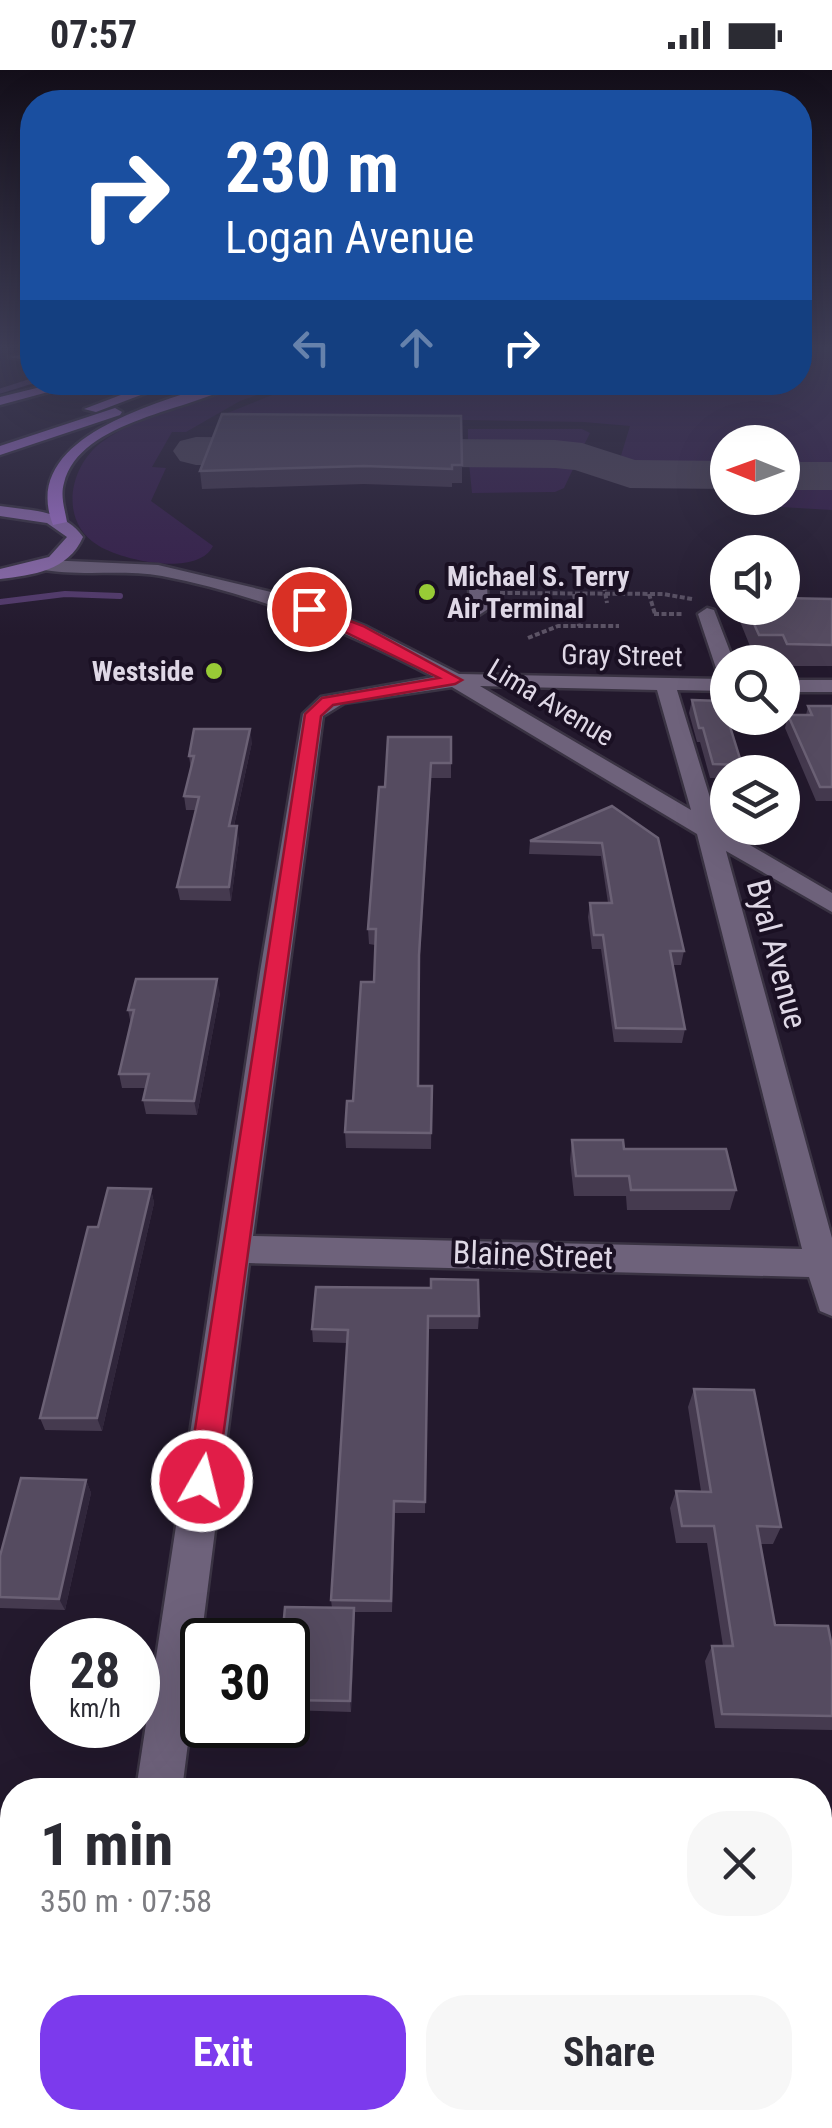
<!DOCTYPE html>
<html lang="en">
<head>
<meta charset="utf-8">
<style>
	:root { --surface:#fff; --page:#f7f7f7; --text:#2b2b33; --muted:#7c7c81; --accent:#7c3aed }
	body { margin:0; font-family:"Roboto Condensed",sans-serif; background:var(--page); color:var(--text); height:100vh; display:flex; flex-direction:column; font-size:38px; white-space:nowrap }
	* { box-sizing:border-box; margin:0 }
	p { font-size:32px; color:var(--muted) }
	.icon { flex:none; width:55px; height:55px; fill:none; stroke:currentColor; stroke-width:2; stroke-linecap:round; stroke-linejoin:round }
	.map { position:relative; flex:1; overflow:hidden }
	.sheet { position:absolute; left:0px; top:1708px; width:832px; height:352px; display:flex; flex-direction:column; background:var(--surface); border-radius:40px 40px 0 0; box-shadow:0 10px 40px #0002 }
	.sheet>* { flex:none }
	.guide { position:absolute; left:20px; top:20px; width:792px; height:305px; border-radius:40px; box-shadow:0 10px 40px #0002; background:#1a4fa0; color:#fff; overflow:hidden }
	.needle { width:65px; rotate:271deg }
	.tools { position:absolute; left:710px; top:355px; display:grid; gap:20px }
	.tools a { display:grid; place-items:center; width:90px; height:90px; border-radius:50%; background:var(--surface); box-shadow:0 10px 40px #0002; font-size:50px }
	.speed { position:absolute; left:30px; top:1548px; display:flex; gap:20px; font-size:50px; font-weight:700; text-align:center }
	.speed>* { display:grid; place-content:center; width:130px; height:130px; border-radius:50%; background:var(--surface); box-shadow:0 10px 40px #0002; line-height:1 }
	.speed small { font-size:25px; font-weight:400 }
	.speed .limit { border:5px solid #111; border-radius:15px; background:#fff; color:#111 }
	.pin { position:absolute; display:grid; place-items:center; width:85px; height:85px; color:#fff; margin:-42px; border:5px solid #fff; border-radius:50%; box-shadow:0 2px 10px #0007 }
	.me { position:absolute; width:110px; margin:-55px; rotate:8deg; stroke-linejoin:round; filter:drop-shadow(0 0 8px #0008) }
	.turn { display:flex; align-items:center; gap:35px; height:210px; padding:0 40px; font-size:45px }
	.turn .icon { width:130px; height:130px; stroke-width:2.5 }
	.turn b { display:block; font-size:70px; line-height:85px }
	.lanes { display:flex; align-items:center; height:95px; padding:0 40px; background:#0003; justify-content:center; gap:50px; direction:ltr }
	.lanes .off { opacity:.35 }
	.round { display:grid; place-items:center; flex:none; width:105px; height:105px; border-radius:40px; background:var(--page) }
	.summary { display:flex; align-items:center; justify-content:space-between; height:170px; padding:0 40px }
	h1 { font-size:60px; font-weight:700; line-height:75px }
	.primary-button { display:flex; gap:20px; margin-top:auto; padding:20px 40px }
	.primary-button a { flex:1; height:115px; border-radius:40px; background:var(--accent); color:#fff; font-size:40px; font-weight:700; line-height:115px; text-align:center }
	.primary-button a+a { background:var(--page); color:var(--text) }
	.status { display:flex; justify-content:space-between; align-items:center; height:70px; padding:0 50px; background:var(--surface); direction:ltr }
	.status svg { height:28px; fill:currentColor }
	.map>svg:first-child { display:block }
	.green { fill:#361d4b }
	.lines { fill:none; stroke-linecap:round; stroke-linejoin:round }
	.stream-far1 { stroke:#553b6e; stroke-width:5 }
	.stream { stroke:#553b6e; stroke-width:6 }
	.taxiway { fill:#51485a; fill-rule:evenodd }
	.minor-casing { stroke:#3a3343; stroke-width:5 }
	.major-casing { stroke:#3a3343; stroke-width:5 }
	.highway-casing { stroke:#3a3343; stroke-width:5 }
	.path { stroke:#5c5365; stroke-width:4; stroke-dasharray:5 2.5; stroke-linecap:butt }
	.minor { fill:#6e627b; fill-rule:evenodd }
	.major { fill:#9470b5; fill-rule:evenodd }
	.highway { fill:#ad79dc; fill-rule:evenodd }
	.wall { fill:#453a4f }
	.shaded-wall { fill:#30263b }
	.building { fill:#554b60; stroke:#6b6175; stroke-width:2.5 }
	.route { fill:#e11d48; stroke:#92132f; stroke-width:2.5 }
	.poi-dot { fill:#98cb36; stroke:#1a1023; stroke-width:4 }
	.labels { text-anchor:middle; stroke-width:8; stroke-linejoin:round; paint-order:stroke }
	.far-poi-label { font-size:28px; font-weight:bold; fill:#dfd8e6; stroke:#1a1023; text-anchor:start }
	.far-street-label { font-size:28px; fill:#dfd8e6; stroke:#1a1023 }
	.street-label { font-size:32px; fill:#dfd8e6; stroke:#1a1023 }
</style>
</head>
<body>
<div class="status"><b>07:57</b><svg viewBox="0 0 49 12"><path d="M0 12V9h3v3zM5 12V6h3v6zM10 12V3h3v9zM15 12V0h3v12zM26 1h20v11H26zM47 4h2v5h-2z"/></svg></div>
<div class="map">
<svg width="832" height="2058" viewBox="0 0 832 2058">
	<rect width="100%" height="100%" fill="#23192d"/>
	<path class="green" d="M800 278H832V399H783L782 372H728L727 399 635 398 620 389 630 356 584 352 220 346 302 313 800 312Z
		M253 313H290L240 331 186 362H172L152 397 166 398 151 431 213 476C198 507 124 491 99 476 58 452 69 396 102 372 144 342 205 330 253 313Z
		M468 359H582L590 363 583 377 571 381 468 380Z
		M481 389H559L574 397 564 418 555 422 472 423 469 393H481Z
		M832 417V440L780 437 765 429 782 428 783 419Z"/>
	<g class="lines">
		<path class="stream-far1" d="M0 321 32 311"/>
		<path class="stream" d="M0 532 65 524 120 526"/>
		<path class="taxiway" d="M196 367 555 370 582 373 635 390 728 391V419L630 418 575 400 555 398 196 395 180 391 173 381 180 371Z
			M782 392H832V420H782Z"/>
		<defs>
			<path id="minor" d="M32 283V291L9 287Z
				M45 490 158 495 288 526 365 556 459 604 723 609 718 604 698 544 707 538 714 540 734 592H728V621L677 620 719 757 832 823V842L726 781 832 1168V1246L820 1241 809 1207 249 1193 182 1720H136L260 902 303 644 321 627 434 607C346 561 260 525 162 506 122 499 79 507 39 499L36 495ZM480 616 657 620 691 740ZM452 617 697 764 802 1179 253 1166 323 646 344 633Z
				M478 510 487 515 488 539 479 545 470 539 469 515Z
				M782 610H832V622H782Z
				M86 2048H140L139 2058H85Z"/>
			<path id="major" d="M0 436C31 441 63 439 83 467 68 501 33 505 0 509V499L49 487 67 467 47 453 0 446Z"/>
			<path id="highway" d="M61 312H85L0 335V327Z
				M155 312H175L96 342 84 339Z
				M220 312H240C193 341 80 349 64 413 60 426 65 440 67 452L53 455C18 366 160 333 220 312Z
				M115 338 122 342 120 345 0 385V376Z"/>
		</defs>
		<use href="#minor" class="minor-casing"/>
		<use href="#major" class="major-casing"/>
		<use href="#highway" class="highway-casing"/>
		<path class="path" d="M604 516 607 533
			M500 523 663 524 692 529
			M574 524 579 556
			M649 524 655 544
			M654 544H683
			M528 568 558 556H619"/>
		<use href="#minor" class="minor"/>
		<use href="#major" class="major"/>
		<use href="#highway" class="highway"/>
	</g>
	<path class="wall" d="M222 344 462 395V413H452V417L364 414 202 419 200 401Z
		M832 529V596H782L779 586H754L739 549 741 538H782Z
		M692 630 742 695 740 702H728V708H710L700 672H697L689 643Z
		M808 636H832V731H816L785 658 788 645H806Z
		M451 667V708H431L419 900 418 1016H432L431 1079 346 1078 345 1062 353 1031 374 912 375 875 369 874 368 859 385 717Z
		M252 672 234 756 239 770 231 831 180 830 177 817 196 740H186L184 726 191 700 189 686Z
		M612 736 684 881 681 895H672L685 959 682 973 614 972 601 879H592L588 847 590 833H608L601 786 529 784 530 771Z
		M220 923 197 1045 146 1044 143 1030 146 1018H122L119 1004 131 954 128 940Z
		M572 1070 624 1079 736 1120 730 1140H627L626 1126H574L570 1090Z
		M151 1119 154 1133 102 1361 45 1360 40 1348 98 1157Z
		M431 1218 479 1246 478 1259H427L425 1443H395L392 1542H355L351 1642 288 1640V1570L332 1538 331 1530 347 1273 313 1272 312 1259Z
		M694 1319 781 1457 773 1474H760L775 1555 832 1577V1660L715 1658 705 1591 712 1576H723L707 1473H676L670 1438 676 1421H701L688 1337Z
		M86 1410 91 1423 65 1540 0 1538V1486Z
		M820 1801 832 1866V1994L820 1993Z"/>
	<path class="shaded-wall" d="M250 659 252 672 231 769 229 756Z
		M237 756 239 770 231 831 229 817Z
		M217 909 220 923 197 1045 194 1031Z
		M151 1119 154 1133 102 1361 97 1348Z
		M86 1410 91 1423 65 1540 59 1529Z
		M354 1538 355 1550 351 1642 350 1631Z
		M12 1787V1849L0 1909V1844Z"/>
	<path class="building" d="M222 344 461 346 462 395H452V399L364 396 200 401Z
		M782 528 832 529V575L787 574 783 565H759L747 538H782Z
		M692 630 722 631 742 695 713 694 703 658H699Z
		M808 636H832V717H820L788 645H812Z
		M194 659H250L229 756H237L229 817H177L199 727 184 726 194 686H189Z
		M388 667H451V693H431L419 885 418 1016H432L431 1063 345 1062 347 1031H353L361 912H374L376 859H368L379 717H385Z
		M612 736 658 768 684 881H670L685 959 616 958 603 865H594L590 833H612L602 773 530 771Z
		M136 909H217L194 1031 143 1030 149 1004H119L134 940H128Z
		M572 1070H623L624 1079H726L736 1120H631L629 1106H576Z
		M108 1118 151 1119 97 1348H40L88 1157H98Z
		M431 1209 478 1210 479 1246H428L425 1432 394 1431 391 1531 331 1530 348 1260 312 1259 316 1217 431 1218Z
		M694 1319 754 1320 781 1457 757 1456 775 1555 828 1556 832 1577V1646L722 1644 712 1576H733L714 1456H682L676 1421 711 1422Z
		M21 1408 86 1410 59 1529 0 1527V1486Z
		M285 1537 354 1538 350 1631 288 1630V1570H282Z
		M0 1786 12 1787 0 1844Z
		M820 1801 832 1866V1989H820Z"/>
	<linearGradient id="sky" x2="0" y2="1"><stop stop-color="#130e19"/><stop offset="0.49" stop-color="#3f3e57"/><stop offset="1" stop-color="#3f3e57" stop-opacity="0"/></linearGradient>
	<rect width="832" height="566" fill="url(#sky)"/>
	<path class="route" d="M309 535 363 556 462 610 455 614 333 635 321 646 217 1411 212 1421 202 1425 191 1421 187 1411 305 644 322 628 439 608 304 542V536Z"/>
	<g class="poi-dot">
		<circle cx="427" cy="522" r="10"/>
		<circle cx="214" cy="601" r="10"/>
	</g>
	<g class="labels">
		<g class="far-poi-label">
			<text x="447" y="516">Michael S. Terry<tspan x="447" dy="32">Air Terminal</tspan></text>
			<text x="194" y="611" text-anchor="end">Westside</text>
		</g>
		<g class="far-street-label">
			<text transform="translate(622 585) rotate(1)" y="10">Gray Street</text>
			<text transform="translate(551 632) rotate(31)" y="10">Lima Avenue</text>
		</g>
		<g class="street-label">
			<text transform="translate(777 884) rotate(75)" y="11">Byal Avenue</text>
			<text transform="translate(533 1185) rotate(2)" y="11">Blaine Street</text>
		</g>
	</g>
</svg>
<div class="tools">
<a><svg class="needle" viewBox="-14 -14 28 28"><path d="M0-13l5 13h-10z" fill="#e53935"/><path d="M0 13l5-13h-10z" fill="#7c7c81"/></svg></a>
<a><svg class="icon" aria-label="sound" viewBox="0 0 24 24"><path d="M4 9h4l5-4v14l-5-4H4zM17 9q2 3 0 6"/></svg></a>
<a><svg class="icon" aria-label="search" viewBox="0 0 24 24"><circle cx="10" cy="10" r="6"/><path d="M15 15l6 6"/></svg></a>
<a><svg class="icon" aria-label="layers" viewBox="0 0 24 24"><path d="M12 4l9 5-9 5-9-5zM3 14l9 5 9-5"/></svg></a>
</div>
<div class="speed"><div>28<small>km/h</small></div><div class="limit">30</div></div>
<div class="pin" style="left:309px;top:539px;background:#d93025"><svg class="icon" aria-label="arrive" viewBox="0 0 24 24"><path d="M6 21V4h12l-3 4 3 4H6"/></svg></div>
<svg class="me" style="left:202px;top:1411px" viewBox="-20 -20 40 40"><circle r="17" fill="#e11d48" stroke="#fff" stroke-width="3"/><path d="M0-11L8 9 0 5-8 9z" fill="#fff"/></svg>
<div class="guide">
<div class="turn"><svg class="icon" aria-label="right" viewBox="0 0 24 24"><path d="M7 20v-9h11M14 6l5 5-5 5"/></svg><div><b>230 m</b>Logan Avenue</div></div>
<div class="lanes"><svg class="icon off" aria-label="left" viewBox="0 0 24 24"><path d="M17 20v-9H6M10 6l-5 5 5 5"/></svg><svg class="icon off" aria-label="ahead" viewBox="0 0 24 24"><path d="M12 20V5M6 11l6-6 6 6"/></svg><svg class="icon" aria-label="right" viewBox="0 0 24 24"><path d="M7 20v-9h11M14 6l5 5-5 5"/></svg></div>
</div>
<section class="sheet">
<div class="summary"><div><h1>1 min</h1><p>350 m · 07:58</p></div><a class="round"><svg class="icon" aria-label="close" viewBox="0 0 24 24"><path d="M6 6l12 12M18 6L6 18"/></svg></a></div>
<div class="primary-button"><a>Exit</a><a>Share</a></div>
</section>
</div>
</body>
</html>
